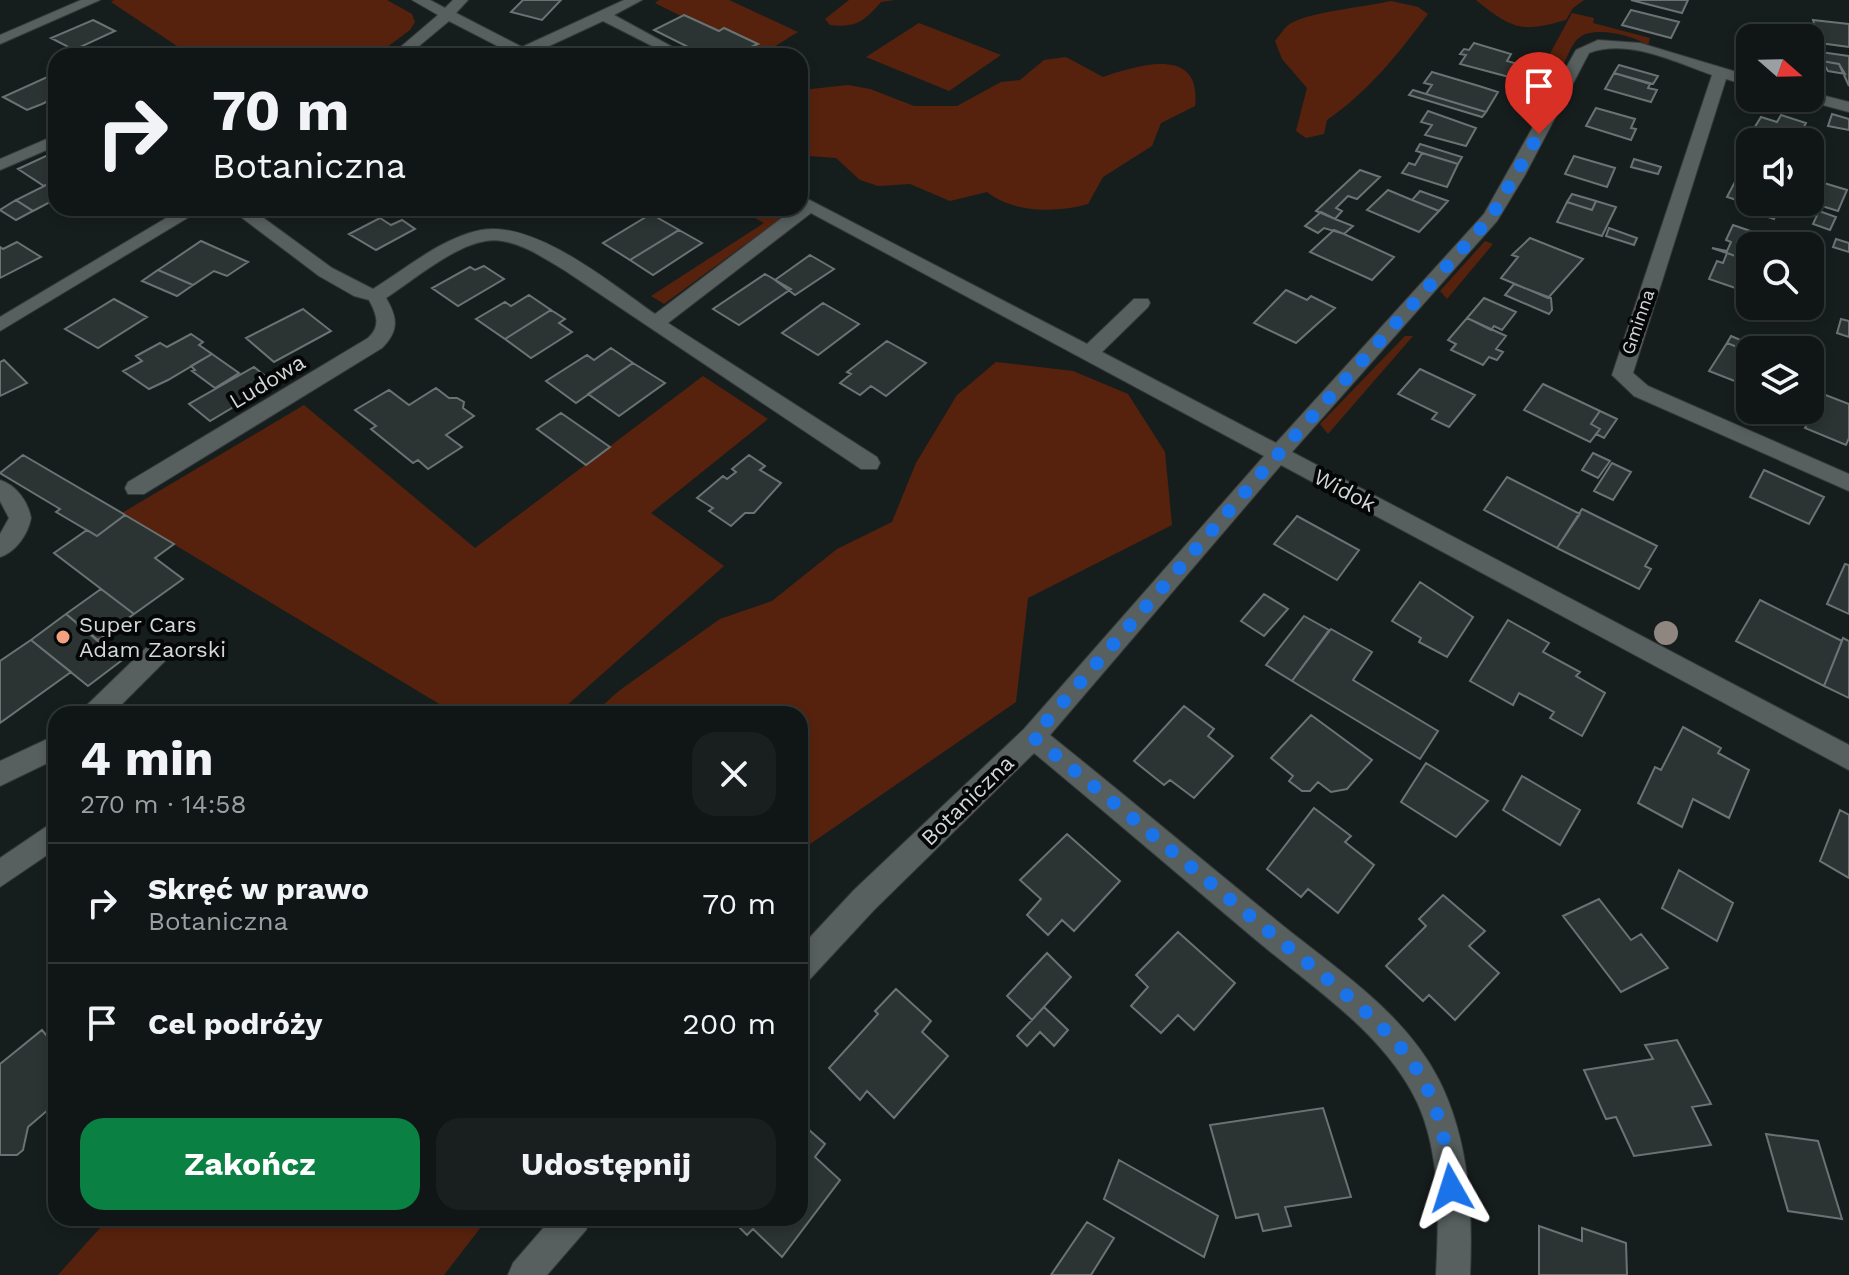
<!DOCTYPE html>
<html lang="pl">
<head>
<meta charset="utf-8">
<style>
	:root { --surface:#101616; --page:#191f1f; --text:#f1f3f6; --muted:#9c9fa1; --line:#303535; --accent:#0b8043 }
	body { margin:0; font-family:"Work Sans",sans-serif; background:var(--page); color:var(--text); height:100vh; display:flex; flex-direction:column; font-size:30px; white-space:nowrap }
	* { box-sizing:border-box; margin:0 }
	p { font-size:26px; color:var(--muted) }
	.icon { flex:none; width:44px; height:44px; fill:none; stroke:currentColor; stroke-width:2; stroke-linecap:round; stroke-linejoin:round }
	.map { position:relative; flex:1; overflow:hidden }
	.details { position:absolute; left:48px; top:706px; width:760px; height:520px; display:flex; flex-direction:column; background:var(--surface); border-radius:24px; box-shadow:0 4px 12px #0003,0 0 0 2px var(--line) }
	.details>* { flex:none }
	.hud { position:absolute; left:48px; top:48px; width:760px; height:168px; border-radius:24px; box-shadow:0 4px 12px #0003,0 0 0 2px var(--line); background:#101616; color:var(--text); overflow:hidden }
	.needle { width:52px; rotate:110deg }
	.buttons { position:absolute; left:1736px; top:24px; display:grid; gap:16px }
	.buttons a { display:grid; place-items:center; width:88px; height:88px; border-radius:16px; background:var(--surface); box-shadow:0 4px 12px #0003,0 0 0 2px var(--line); font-size:40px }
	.pin { position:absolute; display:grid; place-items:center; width:68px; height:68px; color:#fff; margin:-82px -34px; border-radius:50% 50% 50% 0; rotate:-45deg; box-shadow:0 0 8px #0007 }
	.pin .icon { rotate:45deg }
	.me { position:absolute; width:88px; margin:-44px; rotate:354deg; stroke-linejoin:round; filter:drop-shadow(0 0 6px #0008) }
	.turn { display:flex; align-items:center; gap:28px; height:168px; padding:0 32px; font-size:36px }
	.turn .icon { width:104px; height:104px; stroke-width:2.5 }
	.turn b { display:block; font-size:56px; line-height:68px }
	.round { display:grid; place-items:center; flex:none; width:84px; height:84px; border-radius:24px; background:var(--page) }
	.headline { display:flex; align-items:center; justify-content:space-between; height:136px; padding:0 32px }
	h1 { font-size:48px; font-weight:700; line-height:60px }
	.action { display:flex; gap:16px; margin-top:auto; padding:16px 32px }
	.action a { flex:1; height:92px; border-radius:24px; background:var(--accent); color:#fff; font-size:32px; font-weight:700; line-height:92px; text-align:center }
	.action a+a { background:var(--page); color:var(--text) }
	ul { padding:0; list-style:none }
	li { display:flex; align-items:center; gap:24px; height:120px; padding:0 32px; border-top:2px solid var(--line) }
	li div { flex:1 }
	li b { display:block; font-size:30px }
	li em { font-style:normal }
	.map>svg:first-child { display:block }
	.green { fill:#57220d }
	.building { fill:#2b3333; stroke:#6a7373; stroke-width:2 }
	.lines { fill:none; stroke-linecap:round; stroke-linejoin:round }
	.minor-casing { stroke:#353a3a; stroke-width:2 }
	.minor { fill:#57605f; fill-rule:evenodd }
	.tree { fill:#908680 }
	.route { stroke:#1a73e8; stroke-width:14; stroke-dasharray:0 25.2 }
	.poi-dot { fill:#f3a081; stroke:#050707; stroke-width:3 }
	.labels { text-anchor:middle; stroke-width:8; stroke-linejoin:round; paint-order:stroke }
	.far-street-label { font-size:18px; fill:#d3d8d8; stroke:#050707 }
	.street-label { font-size:22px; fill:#d3d8d8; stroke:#050707 }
	.poi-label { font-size:22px; fill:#d3d8d8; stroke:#050707; text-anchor:start }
</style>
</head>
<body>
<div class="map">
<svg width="1849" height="1275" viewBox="0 0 1849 1275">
	<rect width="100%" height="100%" fill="#161e1d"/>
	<path class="green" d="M114 0H387L412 14 415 22 410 30 375 56H192L111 2Z
		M659 0H729L798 32C780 42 758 62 737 52L758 44 725 28 719 31 684 15 681 16 655 3Z
		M849 0H895L881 2C864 21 857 28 830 25L825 19Z
		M1476 0H1584L1573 8 1566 20C1521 33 1512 29 1476 0Z
		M1391 1 1418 7 1428 14C1399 53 1368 92 1327 120L1324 134 1306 138 1296 131 1307 88 1282 59 1275 41C1279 36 1283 30 1287 26 1303 12 1367 7 1391 1Z
		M1572 13 1594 18 1593 23 1650 38 1648 46C1635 35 1594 26 1580 37 1572 42 1568 56 1563 65L1545 63Z
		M919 23 1001 55 949 91 866 57Z
		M1066 57 1103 77C1138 65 1202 45 1195 106L1161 123 1152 146 1103 177 1088 204C1056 213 1014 213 987 192L950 201 910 184 878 186 860 180 836 158 809 156 800 152 802 90 848 85 870 89 914 106H957L1001 82 1020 80 1044 60Z
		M737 208 781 218 664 304 651 296 764 223Z
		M1485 241 1493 244 1447 299 1440 291Z
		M1405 336H1413L1328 434 1320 424Z
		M996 362 1073 371 1128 394 1165 452 1172 525 1028 598 1016 702 800 851V714H593L620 690 720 619 772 601 837 549 892 522 916 463 957 395Z
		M703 376 768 419 651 513 724 566 557 714H456L122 513 304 405 475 548Z
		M109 1218H488L444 1275H58Z"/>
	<path class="building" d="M523 0H561L542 20 511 12Z
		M1631 0H1688L1682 13Z
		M1631 10 1679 22 1671 38 1622 25Z
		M684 15 719 31 724 28 758 44 730 56H689L686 55 699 48H690L654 30Z
		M93 20 115 31 74 50 51 38Z
		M1813 20 1849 24V47L1820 43Z
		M1474 43 1511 54 1507 61 1521 65 1513 78 1460 64 1466 55 1460 54 1464 49 1469 50Z
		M1813 51 1849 56V86L1839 64 1822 61Z
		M1822 61 1839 64 1845 74 1828 71Z
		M1619 65 1658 76 1653 84 1614 73Z
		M1432 72 1479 86 1498 92 1486 112 1426 94 1432 85 1424 83Z
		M56 73V97L42 104 27 110 3 97Z
		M1614 73 1650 84 1648 88 1657 90 1651 102 1605 89Z
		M1413 90 1426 94 1486 112 1482 117 1409 95Z
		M1596 108 1635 119 1631 128 1636 129 1631 140 1586 126Z
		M1428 111 1476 128 1466 146 1425 135 1432 125 1421 122Z
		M1832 114 1849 119V130L1828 126Z
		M1781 115 1806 123 1800 134 1807 136 1804 142H1787L1753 130 1761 117 1777 122Z
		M1420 144 1462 157 1458 164 1416 151Z
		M1422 153 1458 164 1447 187 1402 173 1409 163 1415 165Z
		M48 155 56 159V180L44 186 18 169Z
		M1574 156 1615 168 1607 187 1565 174Z
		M1634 159 1661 167 1658 174 1631 167Z
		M1360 170 1380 177 1357 199 1348 196 1336 208 1342 211 1335 219 1316 211Z
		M1737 178 1750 183V202H1781L1774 219 1747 210 1749 204 1727 197Z
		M56 180V199L33 211 16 200Z
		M1814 180 1847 190 1838 211 1809 202 1810 183Z
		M1388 190 1412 200 1439 211 1419 232 1367 210Z
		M1420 191 1448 201 1439 211 1412 200Z
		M1572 194 1596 201 1592 210 1567 202Z
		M16 200 33 211 16 220 0 210Z
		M1596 201 1616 207 1602 236 1557 222 1567 202 1592 210Z
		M1819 211 1836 217 1830 230 1813 224Z
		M1321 212 1335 219 1353 226 1344 234 1324 228 1318 233 1305 226Z
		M651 214 679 230 630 260 603 243Z
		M380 218 391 225 402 220 415 229 376 250 349 234Z
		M1733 225 1794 246H1750V261L1712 248 1727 251 1731 242 1726 240Z
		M1609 228 1637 238 1634 245 1606 236Z
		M679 230 702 243 653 275 630 260Z
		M1334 230 1344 234 1394 257 1372 280 1310 252Z
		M1530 238 1583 259 1548 298 1501 278 1518 257 1512 255Z
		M1836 239 1849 243V252L1833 247Z
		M201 241 248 262 227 276 214 271 193 285 158 270Z
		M17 242 41 257 0 278V247L3 249Z
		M1727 253 1750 261V293L1709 279 1717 261 1723 263Z
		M810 255 834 269 795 295 775 280Z
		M484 266 504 279 458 306 432 288 470 267 475 270Z
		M158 270 193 285 177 296 142 281Z
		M765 274 791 289 739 325 713 309Z
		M1514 284 1551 298 1552 310 1549 314 1505 295Z
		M1286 290 1307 300 1311 296 1335 308 1296 343 1254 323Z
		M529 295 551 310 505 339 476 319 505 302 511 306Z
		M1484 298 1516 312 1502 330 1494 326 1491 330 1467 318Z
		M114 299 147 317 98 348 65 329Z
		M823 303 859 324 818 355 782 333Z
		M303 309 331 331 274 362 246 338Z
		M551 310 565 319 559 323 572 332 531 358 505 339Z
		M1467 318 1506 336 1496 349 1503 352 1497 360 1489 357 1483 365 1451 350 1456 344 1448 340Z
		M1841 319 1849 321V337L1837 333Z
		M191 334 203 342 199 345 212 354 168 380 149 389 123 371 142 361 136 356 160 343 167 347Z
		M1731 336 1764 350 1750 352 1727 343Z
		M887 341 926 363 886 396 871 386 860 395 840 383 851 374 847 372Z
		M1727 343 1750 352V387L1709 371Z
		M611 348 633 363 576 403 546 381 587 355 594 360Z
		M212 354 239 373 215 388 192 371 195 370 191 366Z
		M4 360 27 383 0 396V362Z
		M633 363 665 383 619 416 588 394Z
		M254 367 274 383 210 421 189 404Z
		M1420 369 1475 395 1449 427 1432 419 1437 413 1398 394Z
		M1543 384 1600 411 1591 424 1600 429 1590 442 1524 410Z
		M436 388 449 398H457L464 402 463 408 474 416 446 435 462 447 428 469 418 460 413 463 371 429 376 426 355 410 389 390 409 405Z
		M1823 394 1849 404V438L1846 445 1805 428Z
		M1600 411 1617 419 1604 438 1596 434 1600 429 1591 424Z
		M561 413 610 447 586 465 537 429Z
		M1593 453 1610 461 1598 478 1582 470Z
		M23 455 122 513 125 515 97 536 56 512 60 509 0 473Z
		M749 455 765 466 760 470 781 483 754 513H745L731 526 709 511 713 508 697 498 723 476 727 479 736 472 732 469Z
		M1612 463 1631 472 1613 500 1594 491Z
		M1764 470 1824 497 1809 524 1750 497Z
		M1507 477 1580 514 1557 548 1484 510Z
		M1582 509 1657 546 1645 566 1651 569 1639 589 1557 548Z
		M125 515 174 544 155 558 183 579 134 614 54 553 87 530 97 536Z
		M1297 516 1359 550 1337 580 1274 544Z
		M1845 564 1849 565V614L1827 604Z
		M1420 582 1473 617 1447 657 1419 642 1421 638 1392 621Z
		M101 589 134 614 98 640 66 614Z
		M1264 594 1288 609 1264 636 1241 621Z
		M1760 600 1842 641 1824 686 1736 641Z
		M66 614 121 661 88 686 31 640Z
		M1304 616 1329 630 1292 681 1266 665Z
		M1508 620 1549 643 1543 652 1580 672 1576 676 1605 693 1582 736 1550 718 1554 712 1519 693 1513 705 1470 681Z
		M1331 629 1372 652 1353 680 1438 731 1420 759 1292 681Z
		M1843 638 1849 641V698L1824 686Z
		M31 640 71 672 0 723V661Z
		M1184 706 1214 729 1208 736 1233 756 1194 798 1170 780 1164 785 1134 761Z
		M1311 715 1372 760 1347 789 1331 792 1318 782 1310 791H1302L1289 781 1293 776 1271 758Z
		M1683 727 1721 748 1718 753 1749 770 1729 818 1693 799 1682 827 1638 803 1655 767 1661 770Z
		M1426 763 1488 801 1456 837 1401 802Z
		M1522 776 1580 810 1560 845 1503 810Z
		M1314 808 1351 836 1345 842 1374 865 1338 913 1308 889 1301 897 1267 869Z
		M1840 810 1849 815V878L1820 861Z
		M1067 834 1120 881 1074 931 1062 920 1048 935 1027 915 1041 899 1020 880Z
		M1679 870 1733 903 1717 941 1662 908Z
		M1443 895 1485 931 1469 946 1499 973 1455 1020 1429 995 1423 1001 1386 966 1426 926 1419 919Z
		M1599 899 1631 940 1641 934 1668 968 1621 992 1563 916Z
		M1178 932 1235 983 1194 1030 1178 1015 1161 1033 1131 1006 1148 987 1136 975Z
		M1047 953 1071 977 1032 1020 1007 996Z
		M896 989 931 1021 922 1032 948 1056 894 1118 867 1091 860 1100 829 1068 878 1014 875 1011Z
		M1044 1007 1068 1030 1054 1046 1040 1032 1027 1046 1017 1036Z
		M42 1030 56 1047V1103L28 1127 23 1150 17 1155H0V1064Z
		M1677 1040 1711 1104 1692 1107 1711 1145 1634 1156 1616 1117 1606 1119 1584 1070 1653 1059 1645 1045Z
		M1323 1108 1351 1197 1285 1207 1291 1226 1263 1231 1258 1214 1236 1218 1210 1125Z
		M800 1122 825 1144 815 1157 840 1180 782 1257 753 1229 747 1235 730 1218H800Z
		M1766 1134 1818 1141 1842 1219 1788 1211Z
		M1119 1160 1218 1216 1204 1257 1104 1199Z
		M1087 1222 1114 1238 1091 1275H1051Z
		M1539 1226 1582 1241V1228L1626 1243 1627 1275H1539Z"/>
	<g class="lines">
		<defs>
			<path id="minor" d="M81 0H100L0 44V35Z
				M412 0H430L445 8 453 0H468L456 13 522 47 624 0H642L614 15 678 50 676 53H666L603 21 534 53 535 56H517L449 21 407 56H390L438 15Z
				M1598 40 1640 43 1750 76V86L1726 79 1633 373 1648 386 1849 474V491L1634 396 1612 375 1712 75C1675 62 1628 38 1589 53L1525 175 1497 221 1292 452 1849 745V770L1281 465 1050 735C1126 796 1200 858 1276 920 1333 967 1404 1011 1439 1080 1469 1140 1473 1209 1470 1275H1436C1439 1219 1441 1154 1417 1102 1384 1033 1313 988 1256 940 1182 878 1109 815 1034 753L874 910 810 979 800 984V948L854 890 1024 729 1264 456 811 213 668 323 877 457 880 463 877 469H861L564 270C545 259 524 244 502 241 466 234 416 279 386 298 398 318 399 331 382 348L144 494H128L125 488 128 482 368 338C381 326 377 315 369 300L354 296 319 276 229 208H250L332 268 373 289C407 268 441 238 481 230 535 220 612 284 655 314L795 208H800V195L1087 344 1134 299H1148L1150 303 1148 307 1102 352 1276 443 1484 214 1576 50Z
				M1810 92 1849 102V112L1804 100 1803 98H1810Z
				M56 135V146L0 170V159Z
				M183 208H204L0 331V317Z
				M0 480C16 485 28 501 31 518 28 534 16 552 0 557V534L9 518 0 501Z
				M159 641 168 644 171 651 168 658 112 714H82L86 706 150 644Z
				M56 735V759L0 786V761Z
				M56 820V849L0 887V858Z
				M552 1218H591L586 1230 547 1275H508L513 1263Z"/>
		</defs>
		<use href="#minor" class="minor-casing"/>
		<use href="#minor" class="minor"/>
	</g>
	<circle class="tree" cx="1666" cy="633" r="12"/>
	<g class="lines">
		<path class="route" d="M1451 1188C1447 1143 1438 1100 1412 1062 1382 1019 1314 969 1273 935 1193 869 1114 802 1033 737L1266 468 1491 217 1539 134"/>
	</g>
	<circle class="poi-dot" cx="63" cy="637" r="8"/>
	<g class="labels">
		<g class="far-street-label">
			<text transform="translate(1638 322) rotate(-71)" y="6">Gminna</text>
		</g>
		<g class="street-label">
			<text transform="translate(267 381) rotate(-31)" y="8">Ludowa</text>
			<text transform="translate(1345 490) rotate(28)" y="8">Widok</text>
			<text transform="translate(967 800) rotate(-44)" y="8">Botaniczna</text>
		</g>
		<g class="poi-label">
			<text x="79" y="632">Super Cars<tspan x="79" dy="25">Adam Zaorski</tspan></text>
		</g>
	</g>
</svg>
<div class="buttons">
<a><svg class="needle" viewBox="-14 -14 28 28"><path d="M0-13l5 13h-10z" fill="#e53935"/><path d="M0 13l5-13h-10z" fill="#9c9fa1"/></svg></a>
<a><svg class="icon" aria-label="sound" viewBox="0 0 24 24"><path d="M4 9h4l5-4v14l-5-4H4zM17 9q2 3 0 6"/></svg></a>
<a><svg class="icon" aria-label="search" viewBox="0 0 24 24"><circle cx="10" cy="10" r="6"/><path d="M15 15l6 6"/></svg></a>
<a><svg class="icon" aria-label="layers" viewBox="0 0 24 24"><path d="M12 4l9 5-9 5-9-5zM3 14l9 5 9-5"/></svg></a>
</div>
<div class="pin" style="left:1539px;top:134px;background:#d93025"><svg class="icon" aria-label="arrive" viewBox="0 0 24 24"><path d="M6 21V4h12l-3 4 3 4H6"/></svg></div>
<svg class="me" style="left:1451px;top:1188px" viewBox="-20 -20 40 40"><path d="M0-17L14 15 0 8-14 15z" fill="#1a73e8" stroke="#fff" stroke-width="4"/></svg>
<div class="hud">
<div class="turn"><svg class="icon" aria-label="right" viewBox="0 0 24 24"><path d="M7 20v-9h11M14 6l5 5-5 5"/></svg><div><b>70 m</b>Botaniczna</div></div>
</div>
<section class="details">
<div class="headline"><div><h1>4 min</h1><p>270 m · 14:58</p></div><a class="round"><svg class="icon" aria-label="close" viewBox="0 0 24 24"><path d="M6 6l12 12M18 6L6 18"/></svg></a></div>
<ul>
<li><svg class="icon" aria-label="right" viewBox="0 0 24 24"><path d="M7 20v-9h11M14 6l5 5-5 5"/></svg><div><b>Skręć w prawo</b><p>Botaniczna</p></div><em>70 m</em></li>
<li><svg class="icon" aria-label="arrive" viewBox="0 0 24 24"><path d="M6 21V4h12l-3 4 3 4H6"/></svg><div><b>Cel podróży</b></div><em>200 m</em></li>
</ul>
<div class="action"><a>Zakończ</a><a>Udostępnij</a></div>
</section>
</div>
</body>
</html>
